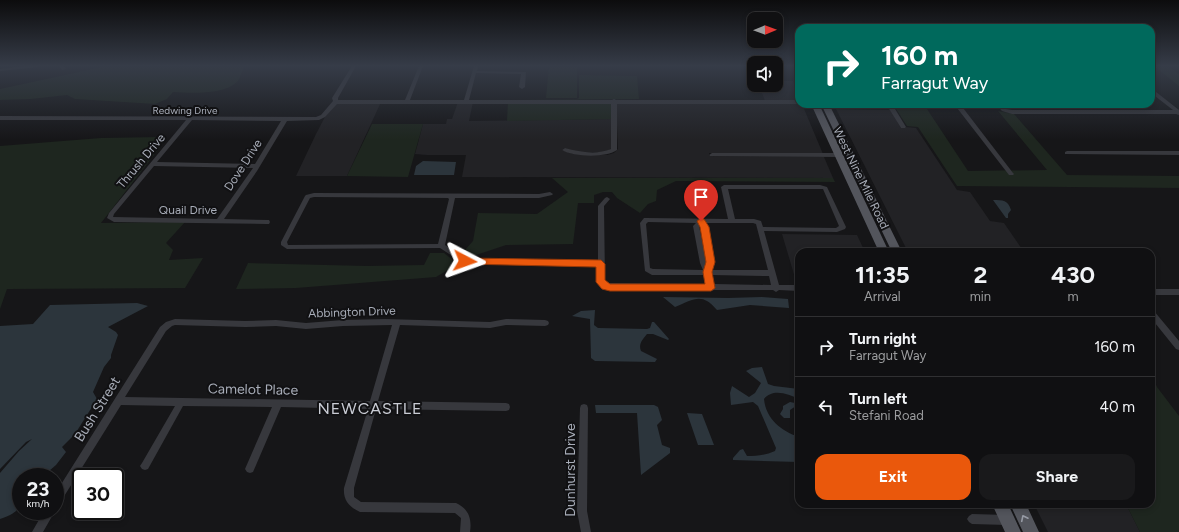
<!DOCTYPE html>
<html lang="en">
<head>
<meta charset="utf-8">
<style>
	:root { --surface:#101012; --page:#19191b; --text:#f1f3f6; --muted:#9c9d9f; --line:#303032; --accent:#ea580c }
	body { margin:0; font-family:Figtree,sans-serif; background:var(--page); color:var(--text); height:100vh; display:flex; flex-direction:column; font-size:15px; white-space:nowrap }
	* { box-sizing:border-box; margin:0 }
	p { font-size:13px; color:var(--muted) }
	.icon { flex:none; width:22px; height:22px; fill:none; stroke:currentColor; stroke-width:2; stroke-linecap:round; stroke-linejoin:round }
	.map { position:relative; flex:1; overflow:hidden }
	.side { position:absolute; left:795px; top:248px; width:360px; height:260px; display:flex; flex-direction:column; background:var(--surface); border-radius:12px; box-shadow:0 2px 6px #0003,0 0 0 1px var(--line) }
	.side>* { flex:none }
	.banner { position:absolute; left:795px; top:24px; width:360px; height:84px; border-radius:12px; box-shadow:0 2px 6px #0003,0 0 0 1px var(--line); background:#00695c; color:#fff; overflow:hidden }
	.needle { width:26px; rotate:89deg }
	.tools { position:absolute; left:747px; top:12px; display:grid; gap:8px }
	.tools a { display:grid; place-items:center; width:36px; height:36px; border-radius:8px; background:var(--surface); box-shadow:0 2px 6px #0003,0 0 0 1px var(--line); font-size:20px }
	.speed { position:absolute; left:12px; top:468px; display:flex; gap:8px; font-size:20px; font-weight:700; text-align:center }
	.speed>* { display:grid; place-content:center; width:52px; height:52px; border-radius:50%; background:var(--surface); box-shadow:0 2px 6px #0003,0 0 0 1px var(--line); line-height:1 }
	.speed small { font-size:10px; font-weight:400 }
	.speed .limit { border:2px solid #111; border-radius:6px; background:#fff; color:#111 }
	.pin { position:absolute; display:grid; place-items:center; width:34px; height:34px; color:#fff; margin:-41px -17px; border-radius:50% 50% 50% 0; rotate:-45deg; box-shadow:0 0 4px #0007 }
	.pin .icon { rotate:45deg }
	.me { position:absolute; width:44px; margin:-22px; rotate:94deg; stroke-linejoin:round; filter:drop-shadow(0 0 3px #0008) }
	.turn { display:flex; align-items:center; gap:14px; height:84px; padding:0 20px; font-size:18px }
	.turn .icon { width:52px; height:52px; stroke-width:2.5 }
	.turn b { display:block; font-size:28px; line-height:34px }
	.eta { display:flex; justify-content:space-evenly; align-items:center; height:68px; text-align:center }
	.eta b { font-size:24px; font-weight:700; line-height:28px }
	.button { display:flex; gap:8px; margin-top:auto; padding:8px 20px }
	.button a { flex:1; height:46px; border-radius:12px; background:var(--accent); color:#fff; font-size:16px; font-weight:700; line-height:46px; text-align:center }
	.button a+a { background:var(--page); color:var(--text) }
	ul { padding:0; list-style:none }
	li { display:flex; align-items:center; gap:12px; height:60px; padding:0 20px; border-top:1px solid var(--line) }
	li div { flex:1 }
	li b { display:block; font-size:15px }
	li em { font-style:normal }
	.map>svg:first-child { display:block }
	.built { fill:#222225 }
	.green { fill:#1e261f }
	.water { fill:#2c353c }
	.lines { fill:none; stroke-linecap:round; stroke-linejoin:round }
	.minor { fill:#37383d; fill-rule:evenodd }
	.tertiary { fill:#37383d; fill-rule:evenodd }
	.primary { fill:#53555c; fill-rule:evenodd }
	.oneway { stroke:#979ba6 }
	.route { fill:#ea580c; stroke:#983908 }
	.labels { text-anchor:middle; stroke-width:4; stroke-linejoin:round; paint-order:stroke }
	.far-street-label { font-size:10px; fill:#a8adb8; stroke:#111113 }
	.street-label { font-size:12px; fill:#a8adb8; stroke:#111113 }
	.near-street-label { font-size:14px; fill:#a8adb8; stroke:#111113 }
	.near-neighbourhood-label { font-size:16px; letter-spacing:1px; fill:#c9ccd4; stroke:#111113 }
</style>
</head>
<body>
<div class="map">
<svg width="1179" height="532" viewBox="0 0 1179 532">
	<rect width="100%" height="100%" fill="#161618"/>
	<path class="built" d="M776 81H793L799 96V101H765L759 85H776Z
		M381 102 347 176H296L316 134 327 113 335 104Z
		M458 102H473L469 121 610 119 611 111 612 148 606 152H575L565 148 562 150 574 154 607 155 614 153 618 149 616 103 802 104 823 154 709 153V156L824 157 833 178 462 177 466 155H427L415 154 423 124H446L447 119H452Z
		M836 109 890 110 901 128H906L905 127 916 128 957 190 970 192 990 221 1004 223 1024 252H908Z
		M782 234 857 235 865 252H799V281H796Z
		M1034 504H1126L1140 532H1048Z"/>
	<path class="green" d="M107 66H245C241 71 241 78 237 82 224 95 190 93 173 92L167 99 155 104 75 99 67 95 31 99 0 100V89Z
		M549 66H577V98H546Z
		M1154 66H1168L1179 74V86Z
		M579 75 637 76 639 99 509 100 577 99 579 98Z
		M508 102 611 103V119L507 121Z
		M893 104H900L904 109H927L968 171 1047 170 998 111 1014 114 1067 175 1179 176V188L957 186 918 127 907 126Z
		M372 124H423L408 177 347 176Z
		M161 137V146L101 223 185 222 166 243 173 250 169 260 203 258 185 288 7 289 0 309V146L101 138Z
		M552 178H833L835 182 676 181 657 190 656 201 648 204 640 213 617 198 612 192H603L594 195V203H578L573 244 506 245 473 256 464 251 473 241 478 213 537 214 568 192Z
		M430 253H444L458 264 436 277 296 288 236 289 248 263 367 266 424 265Z
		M1151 374 1157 387 1179 416V532H1140L1126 504H1151Z"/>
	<path class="water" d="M423 161 456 162 454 175H414L416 166Z
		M993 200C1003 200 1008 200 1011 210L1008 214V218H1006Z
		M663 297 728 298 762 297 788 299 789 308 750 305 717 310C702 292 694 299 675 307Z
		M137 303 148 306 108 327 116 332 118 335 111 355V358L104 367 93 392 97 399 75 434 62 447 66 452 56 465 42 477H21C21 501 26 511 0 519V473L19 451 32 439 26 442 0 469V326L33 324 50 305Z
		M595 310 594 325 598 328 647 329 650 328 652 322H654L669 339 668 340 653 334H647C643 339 638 344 641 351L657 359 655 362 595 361 591 358 590 319 572 316 581 311Z
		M762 367 768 384 774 386 799 389V399C788 394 773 388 764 399 766 419 781 431 799 437V462L733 460V458L740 450 743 449 747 456C757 456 766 455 775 451L776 448 758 406 753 402 731 405 730 393 732 386 749 397 755 393 761 383 746 371 752 368Z
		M790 402 795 403 796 406 790 410V418H784L780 414 783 409V406Z
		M595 405H654L658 407 662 420 657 425 662 445 670 448V453L641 475 637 413H596Z
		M687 413 702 414 714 445H698Z"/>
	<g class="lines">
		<path class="minor" d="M25 66H40L38 67 0 71V69Z
			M59 66H64L66 69 62 70Z
			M352 66H356L338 98V100H405L419 66H423L410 100H464L474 66H478L477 71 526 72 525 87 522 89 519 87 521 74 476 73 469 100H612L614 99 616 100H799V104H617V150C607 158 573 157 562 150L565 148C579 152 597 155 611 149V104H337L325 117 319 120 287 121 257 171 224 219 269 220 270 222 269 224H267L114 222 107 218 109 213 186 120H0V116L316 117 321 115 333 101 332 98ZM192 120 281 121 255 164 157 162ZM154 166 253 168 217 219 113 217 114 214Z
			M1151 88 1179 110V115L1176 114H1012L1002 111 996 104H1002L1006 109 1012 110H1173L1151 93Z
			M886 104H892L906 127 905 128H901Z
			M954 104H960L1013 173 1014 174 1013 175H1009Z
			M1067 151H1179V155L1065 154V152Z
			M712 153H840L843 155 840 157 710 156 709 155Z
			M724 185H820L827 187 846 227 845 229 837 232 764 231 779 285H799V291L779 290 776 292 773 290H714L711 291 708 290 605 289 602 288 597 282 598 265 472 264 463 263 440 248 287 249 281 245V242L305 196 306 195 314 193 539 194 550 192 553 194 552 195 539 198H455L445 245 467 259 472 260 598 261V206L605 198 607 197 610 199 604 206 605 281 607 283 707 284 705 275H652L645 271 640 223 644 218H646L728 219 721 187ZM728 189H823L839 226 836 228 763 227 761 221 754 219H735ZM314 197 448 198 449 199 438 244 288 245 287 242 310 198ZM648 222 696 223 693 226 700 263 703 270 653 269 650 268 646 224ZM705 223H753L756 224 768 270H712L714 262 708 227ZM701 225 702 227 707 264 699 226ZM712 275 769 276 771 285 714 284Z
			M1151 310 1154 311 1179 341V350L1176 349 1151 318Z
			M175 319 245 321 276 320 306 323 343 320 385 319 490 322 506 319 545 320 548 321 549 323 548 325 545 326 506 325 490 328 400 325 378 401 506 403 509 404 510 407 509 410 506 411 376 409 354 488V497L361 502 456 503C469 509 472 519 470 532H460L461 518 455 513 360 512C349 507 343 500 344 488L368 409 281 407 253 472 250 473 247 472 245 469 272 407 183 406 148 469 145 470 142 469 140 466 142 463 175 406 121 405 58 506 55 508V494L160 327 166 322ZM175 325 245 327 276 326 306 329 343 326 392 325 370 401 125 397 166 331 172 326Z
			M584 404 587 405 588 408 587 511 591 532H581L577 511 580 408 581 405Z
			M44 511H55L43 532H32Z
			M972 514 1007 515 1010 517 1012 520 1010 523 1007 525 972 524 969 522 967 519 969 516Z"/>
		<path class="tertiary" d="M1151 289H1179V295H1151Z"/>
		<path class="primary" d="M793 66H799V72H796Z
			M811 104H819L889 252H879Z
			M821 104H829L902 252H892Z
			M992 504H1008L1021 532H1005Z
			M1010 504H1026L1039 532H1023Z"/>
	</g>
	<defs><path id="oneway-chevron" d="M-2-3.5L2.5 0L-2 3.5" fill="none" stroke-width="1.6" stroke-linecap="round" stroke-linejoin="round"/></defs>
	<use class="oneway" href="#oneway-chevron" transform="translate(1024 518) rotate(-116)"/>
	<linearGradient id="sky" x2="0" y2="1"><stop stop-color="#0c0c0d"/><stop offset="0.47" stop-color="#363c48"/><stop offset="1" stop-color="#363c48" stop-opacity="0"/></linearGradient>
	<rect width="1179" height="140" fill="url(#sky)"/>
	<path class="route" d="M701 218 704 219 709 227 715 262 712 272 715 288 711 291H610L602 289 596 282V267L465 264 461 261 465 258 601 260 605 264V280L610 284H705L703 272 706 262 700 227 697 221Z"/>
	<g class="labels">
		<g class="far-street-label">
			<text x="185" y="114">Redwing Drive</text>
		</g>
		<g class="street-label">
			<text transform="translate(141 161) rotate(-50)" y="4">Thrush Drive</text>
			<text transform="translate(243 165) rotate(-57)" y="4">Dove Drive</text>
			<text transform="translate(861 178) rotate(64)" y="4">West Nine Mile Road</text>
			<text x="188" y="214">Quail Drive</text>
			<text transform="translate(352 312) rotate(-2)" y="4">Abbington Drive</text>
		</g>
		<g class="near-street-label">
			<text transform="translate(253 389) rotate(1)" y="5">Camelot Place</text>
			<text transform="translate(97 409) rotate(-58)" y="5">Bush Street</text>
			<text transform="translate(570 470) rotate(-90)" y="5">Dunhurst Drive</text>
		</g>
		<g class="near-neighbourhood-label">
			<text x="370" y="414">NEWCASTLE</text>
		</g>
	</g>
</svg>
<div class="tools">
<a><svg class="needle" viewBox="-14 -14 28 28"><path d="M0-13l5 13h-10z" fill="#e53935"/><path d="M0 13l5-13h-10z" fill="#9c9d9f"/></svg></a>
<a><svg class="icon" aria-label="sound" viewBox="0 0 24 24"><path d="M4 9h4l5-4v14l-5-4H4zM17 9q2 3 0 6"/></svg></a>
</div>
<div class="speed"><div>23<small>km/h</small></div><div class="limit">30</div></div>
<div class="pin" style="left:701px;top:221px;background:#d93025"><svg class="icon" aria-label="arrive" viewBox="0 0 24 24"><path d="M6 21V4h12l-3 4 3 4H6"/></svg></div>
<svg class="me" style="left:465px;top:261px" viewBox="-20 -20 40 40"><path d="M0-17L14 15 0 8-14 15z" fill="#ea580c" stroke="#fff" stroke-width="4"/></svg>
<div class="banner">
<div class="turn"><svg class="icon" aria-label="right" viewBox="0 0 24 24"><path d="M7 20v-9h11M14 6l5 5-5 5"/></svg><div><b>160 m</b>Farragut Way</div></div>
</div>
<section class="side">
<div class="eta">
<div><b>11:35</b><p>Arrival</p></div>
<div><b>2</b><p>min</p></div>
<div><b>430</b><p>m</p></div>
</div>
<ul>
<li><svg class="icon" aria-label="right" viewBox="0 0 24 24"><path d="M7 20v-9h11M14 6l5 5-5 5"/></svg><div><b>Turn right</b><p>Farragut Way</p></div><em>160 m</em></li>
<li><svg class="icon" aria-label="left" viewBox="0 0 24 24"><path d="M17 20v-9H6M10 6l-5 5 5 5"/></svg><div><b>Turn left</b><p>Stefani Road</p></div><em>40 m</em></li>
</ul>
<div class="button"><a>Exit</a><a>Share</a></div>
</section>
</div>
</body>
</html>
